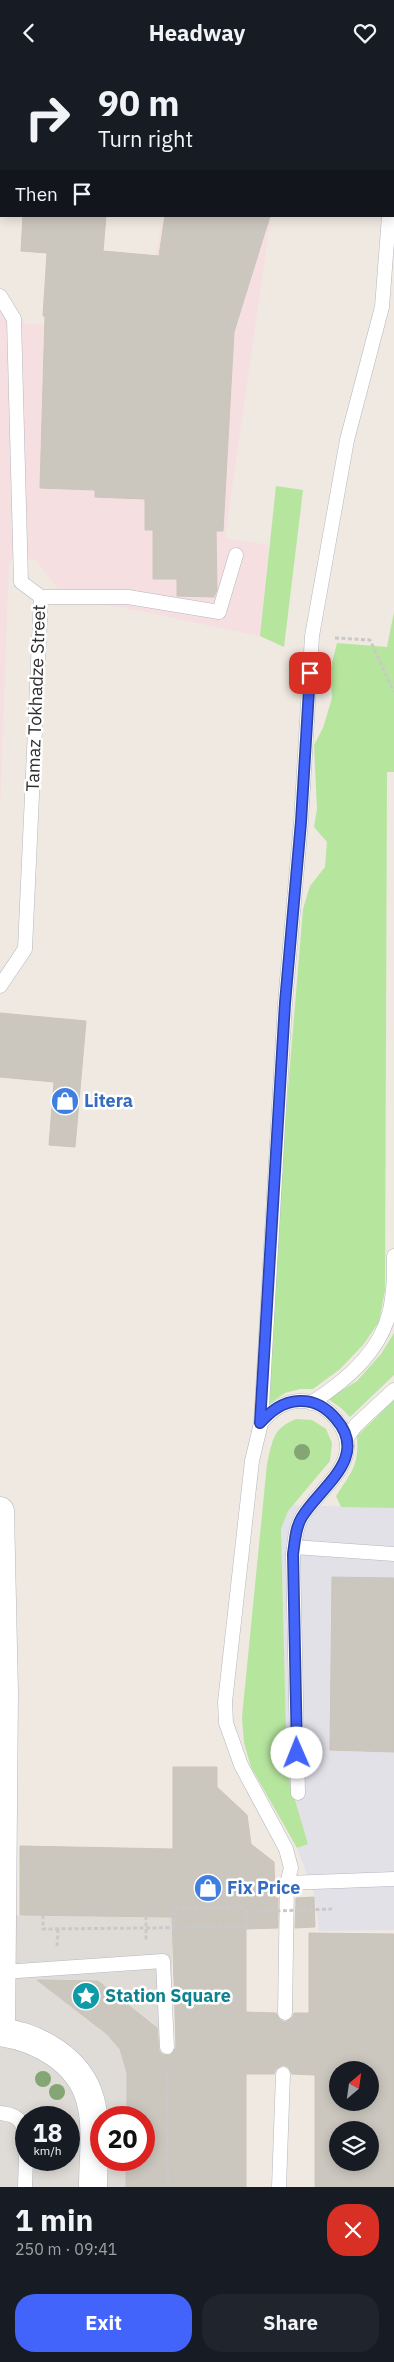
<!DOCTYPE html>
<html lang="en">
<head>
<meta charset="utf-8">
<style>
	:root { --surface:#171b24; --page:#20242c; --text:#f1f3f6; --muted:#9ea1a6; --accent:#4264fb }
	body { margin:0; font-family:"IBM Plex Sans",sans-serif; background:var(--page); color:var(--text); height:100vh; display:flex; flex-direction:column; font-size:19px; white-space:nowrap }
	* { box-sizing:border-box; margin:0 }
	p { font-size:16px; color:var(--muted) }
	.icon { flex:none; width:28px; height:28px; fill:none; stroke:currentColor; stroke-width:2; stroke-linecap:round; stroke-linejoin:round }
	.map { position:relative; height:2122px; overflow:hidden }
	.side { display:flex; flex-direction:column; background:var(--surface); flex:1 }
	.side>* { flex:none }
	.hud { position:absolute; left:0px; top:0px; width:395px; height:152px; box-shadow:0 2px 12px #0003; background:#171b24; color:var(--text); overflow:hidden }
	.needle { width:32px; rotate:29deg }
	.buttons { position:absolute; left:329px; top:1996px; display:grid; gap:10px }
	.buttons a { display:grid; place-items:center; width:50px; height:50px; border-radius:50%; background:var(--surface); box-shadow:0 2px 12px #0003; font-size:25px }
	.speed { position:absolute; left:15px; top:2041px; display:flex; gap:10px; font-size:25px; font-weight:700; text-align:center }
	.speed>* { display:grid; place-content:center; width:65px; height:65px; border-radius:50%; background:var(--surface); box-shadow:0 2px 12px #0003; line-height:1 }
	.speed small { font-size:12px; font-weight:400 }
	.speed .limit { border:8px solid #d22; background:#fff; color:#111 }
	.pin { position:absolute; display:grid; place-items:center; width:42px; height:42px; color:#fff; margin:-21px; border-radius:10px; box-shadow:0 2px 8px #0006 }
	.me { position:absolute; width:55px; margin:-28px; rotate:359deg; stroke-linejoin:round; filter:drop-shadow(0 0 4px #0008) }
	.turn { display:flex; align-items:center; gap:18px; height:105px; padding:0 15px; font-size:22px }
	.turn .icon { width:65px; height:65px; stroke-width:2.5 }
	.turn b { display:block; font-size:35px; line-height:42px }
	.then { display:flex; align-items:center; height:48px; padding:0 15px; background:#0003; gap:10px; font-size:19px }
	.round { display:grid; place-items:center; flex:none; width:52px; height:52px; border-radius:20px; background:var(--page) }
	.headline { display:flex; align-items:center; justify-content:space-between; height:85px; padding:0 15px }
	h1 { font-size:30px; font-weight:700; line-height:38px }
	.cta { display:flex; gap:10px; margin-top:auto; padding:10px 15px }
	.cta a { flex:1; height:58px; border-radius:20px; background:var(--accent); color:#fff; font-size:20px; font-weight:700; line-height:58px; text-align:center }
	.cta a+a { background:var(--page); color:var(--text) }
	header { display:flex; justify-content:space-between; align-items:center; height:65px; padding:0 15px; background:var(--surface); font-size:22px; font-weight:700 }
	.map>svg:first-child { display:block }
	.industrial { fill:#e3e1e8 }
	.medical { fill:#f5dfe0 }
	.green { fill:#b6e59e }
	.plaza { fill:#dfdcd8; fill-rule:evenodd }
	.building { fill:#cbc7bf; stroke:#cbc5ba; fill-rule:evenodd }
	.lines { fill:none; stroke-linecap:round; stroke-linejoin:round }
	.lane-casing { stroke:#b4b7c1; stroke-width:15 }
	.street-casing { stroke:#b4b7c1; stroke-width:29 }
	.path { stroke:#c9c9c9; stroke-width:3; stroke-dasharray:4 2.5; stroke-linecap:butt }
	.lane { stroke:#fff; stroke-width:14 }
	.street { stroke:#fff; stroke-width:28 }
	.path-bridge { stroke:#c9c9c9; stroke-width:3; stroke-dasharray:4 2.5; stroke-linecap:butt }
	.tree { fill:#84a574 }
	.route-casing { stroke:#2b41a3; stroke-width:12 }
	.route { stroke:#4264fb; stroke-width:9 }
	.labels { text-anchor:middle; stroke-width:5; stroke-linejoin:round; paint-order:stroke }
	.street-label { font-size:18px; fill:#2e2e2e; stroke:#fff }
	.shop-label { font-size:18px; font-weight:bold; fill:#366cbe; stroke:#fff; text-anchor:start }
	.culture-label { font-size:18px; font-weight:bold; fill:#0d838f; stroke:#fff; text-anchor:start }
</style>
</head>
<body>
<header><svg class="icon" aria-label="back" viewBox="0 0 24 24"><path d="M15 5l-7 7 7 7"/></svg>Headway<svg class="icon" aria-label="heart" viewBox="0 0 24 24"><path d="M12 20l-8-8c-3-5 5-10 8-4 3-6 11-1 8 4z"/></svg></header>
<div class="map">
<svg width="394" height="2122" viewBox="0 0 394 2122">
	<rect width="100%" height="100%" fill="#efe9e1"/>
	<path class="industrial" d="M292 1440 394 1443V1865L319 1866 314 1828 297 1783 308 1779 287 1708 281 1464 288 1446Z"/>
	<path class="medical" d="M164 151H271L225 473 269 480 260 571 120 542 68 537 35 494 9 496 0 746V247H8L26 259 141 260Z"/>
	<path class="green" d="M276 421 303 425 284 582 260 571Z
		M394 547V707H387L385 1225 379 1257 363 1280 340 1304 313 1324H300L285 1328 269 1339 282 1096 303 844 310 821 325 802 327 777 314 762 317 744 314 680 323 663 332 633 330 606 337 578 387 582Z
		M394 1268V1310L350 1352 341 1343 328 1334 357 1316 381 1289Z
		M394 1335V1443L341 1442 336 1431C352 1406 359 1401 357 1371Z
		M296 1354 312 1355 326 1364 332 1378 330 1396 288 1446 281 1464 287 1708 308 1779 297 1783 251 1702 244 1678 242 1652 267 1399C273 1375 272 1364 296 1354Z"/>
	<path class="plaza" d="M246 1834V1869H172V2038L185 2122H0V1846L20 1851 43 1850ZM26 2052H69V2095H26ZM101 2052H144V2095H101Z"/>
	<path class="building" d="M23 151H106L103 186 159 191 165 151H270L234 267 223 466H216L217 525 214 532 177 531V514H153V465H145V434L95 432V425L40 423 45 251H43L47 188 21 186Z
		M0 948 86 956 75 1082 49 1080 54 1017 0 1012Z
		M332 1512 394 1513V1687L330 1685Z
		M173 1702H217V1722L247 1750 251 1779 274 1797 275 1833H278V1863L246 1864V1947L276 1948 280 1955 285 1957 292 1953 294 1948H309V1868L394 1869V2122H315V2010L292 2009 288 2002 283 2000 276 2004 274 2009H246V2122H126V2095H144V2052H127V2008L120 1984 107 1969 37 1915 98 1916 157 1963 159 1986 163 1990H171L176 1982 172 1852 20 1850V1781L173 1784ZM338 2005H370V2038H338ZM338 2065H370V2098H338Z
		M314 1832 315 1862 295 1863 296 1833Z"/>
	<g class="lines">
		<defs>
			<path id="lane" d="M394 99V96
				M0 231 14 254 21 517 41 532 25 884 0 921
				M41 532H128L219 547 236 490
				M311 1338C343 1318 379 1288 389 1249 394 1230 394 1211 394 1191
				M261 1358C271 1346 282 1337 299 1336 314 1335 327 1343 336 1354 369 1394 320 1422 302 1452 295 1463 295 1476 293 1489L298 1728
				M346 1374 356 1360 394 1325
				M294 1482 394 1489
				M287 1818 394 1814
				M3 1907 163 1896 167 1982
				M285 1948 287 1818 291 1803 286 1784 241 1700 226 1658 225 1637 252 1396 261 1358 285 938 301 757 312 571 347 375 382 242 389 151
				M0 2048C6 2049 13 2049 18 2054 30 2064 25 2106 25 2122
				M279 2122 283 2009"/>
			<path id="street" d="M0 1446 4 1628 1 1967
				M0 1967C38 1972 79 1995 90 2034 98 2061 93 2094 93 2122"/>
		</defs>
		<use href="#lane" class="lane-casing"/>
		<use href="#street" class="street-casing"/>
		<path class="path" d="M335 573 370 575 394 627
			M210 1834 211 1843
			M43 1850V1864L247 1862
			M146 1851V1876
			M174 1863V1844L246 1842
			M57 1881 58 1864
			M167 2005 168 2122"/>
		<use href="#lane" class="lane"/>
		<use href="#street" class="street"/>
		<path class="path-bridge" d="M247 1862 246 1847 332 1844"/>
	</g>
	<g class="tree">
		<circle cx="302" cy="1387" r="8"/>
		<circle cx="43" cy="2014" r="8"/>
		<circle cx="57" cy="2027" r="8"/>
	</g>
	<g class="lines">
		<defs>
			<path id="route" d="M297 1688 293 1489C295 1477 295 1463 302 1452 320 1422 370 1393 336 1354 327 1343 314 1335 299 1336 282 1337 271 1346 260 1358L285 938 301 757 310 608"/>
		</defs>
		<use href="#route" class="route-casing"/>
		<use href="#route" class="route"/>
	</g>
	<defs>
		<symbol id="shop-disc" viewBox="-11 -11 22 22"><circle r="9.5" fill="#3f7fe0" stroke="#fff"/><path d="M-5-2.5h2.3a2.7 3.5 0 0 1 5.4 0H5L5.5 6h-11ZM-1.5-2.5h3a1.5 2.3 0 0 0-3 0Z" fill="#fff"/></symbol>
		<symbol id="sight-disc" viewBox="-11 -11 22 22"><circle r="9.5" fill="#0f9aa8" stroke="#fff"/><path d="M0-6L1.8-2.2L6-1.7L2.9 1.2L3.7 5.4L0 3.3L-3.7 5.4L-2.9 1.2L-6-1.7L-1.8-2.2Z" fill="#fff"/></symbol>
	</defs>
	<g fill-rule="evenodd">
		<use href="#shop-disc" x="49" y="1020" width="32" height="32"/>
		<use href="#shop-disc" x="192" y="1807" width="32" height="32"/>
		<use href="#sight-disc" x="70" y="1915" width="32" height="32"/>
	</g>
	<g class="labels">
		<g class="street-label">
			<text transform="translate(36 633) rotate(-88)" y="6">Tamaz Tokhadze Street</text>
		</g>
		<g class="shop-label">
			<text x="84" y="1042">Litera</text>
			<text x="227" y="1829">Fix Price</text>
		</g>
		<g class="culture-label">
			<text x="105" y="1937">Station Square</text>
		</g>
	</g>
</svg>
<div class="buttons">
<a><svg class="needle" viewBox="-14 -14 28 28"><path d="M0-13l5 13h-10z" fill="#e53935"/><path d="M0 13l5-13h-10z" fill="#9ea1a6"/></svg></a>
<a><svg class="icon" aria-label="layers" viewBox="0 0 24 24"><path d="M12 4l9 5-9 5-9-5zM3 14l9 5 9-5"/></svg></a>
</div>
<div class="speed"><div>18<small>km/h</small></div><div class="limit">20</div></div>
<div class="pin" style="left:310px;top:608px;background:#d93025"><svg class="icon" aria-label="arrive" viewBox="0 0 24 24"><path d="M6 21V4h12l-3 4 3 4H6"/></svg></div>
<svg class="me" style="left:297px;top:1688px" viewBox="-20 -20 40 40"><circle r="19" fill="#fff"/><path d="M0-13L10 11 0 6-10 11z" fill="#4264fb"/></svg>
<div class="hud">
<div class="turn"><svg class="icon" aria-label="right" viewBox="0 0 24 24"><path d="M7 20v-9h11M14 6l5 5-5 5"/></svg><div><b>90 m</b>Turn right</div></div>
<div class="then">Then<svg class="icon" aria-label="arrive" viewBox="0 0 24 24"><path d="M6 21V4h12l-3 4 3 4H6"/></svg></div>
</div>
</div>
<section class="side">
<div class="headline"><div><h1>1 min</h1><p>250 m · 09:41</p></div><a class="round" style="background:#d93025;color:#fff"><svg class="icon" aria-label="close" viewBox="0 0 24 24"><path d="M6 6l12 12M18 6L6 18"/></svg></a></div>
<div class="cta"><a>Exit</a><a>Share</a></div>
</section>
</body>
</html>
